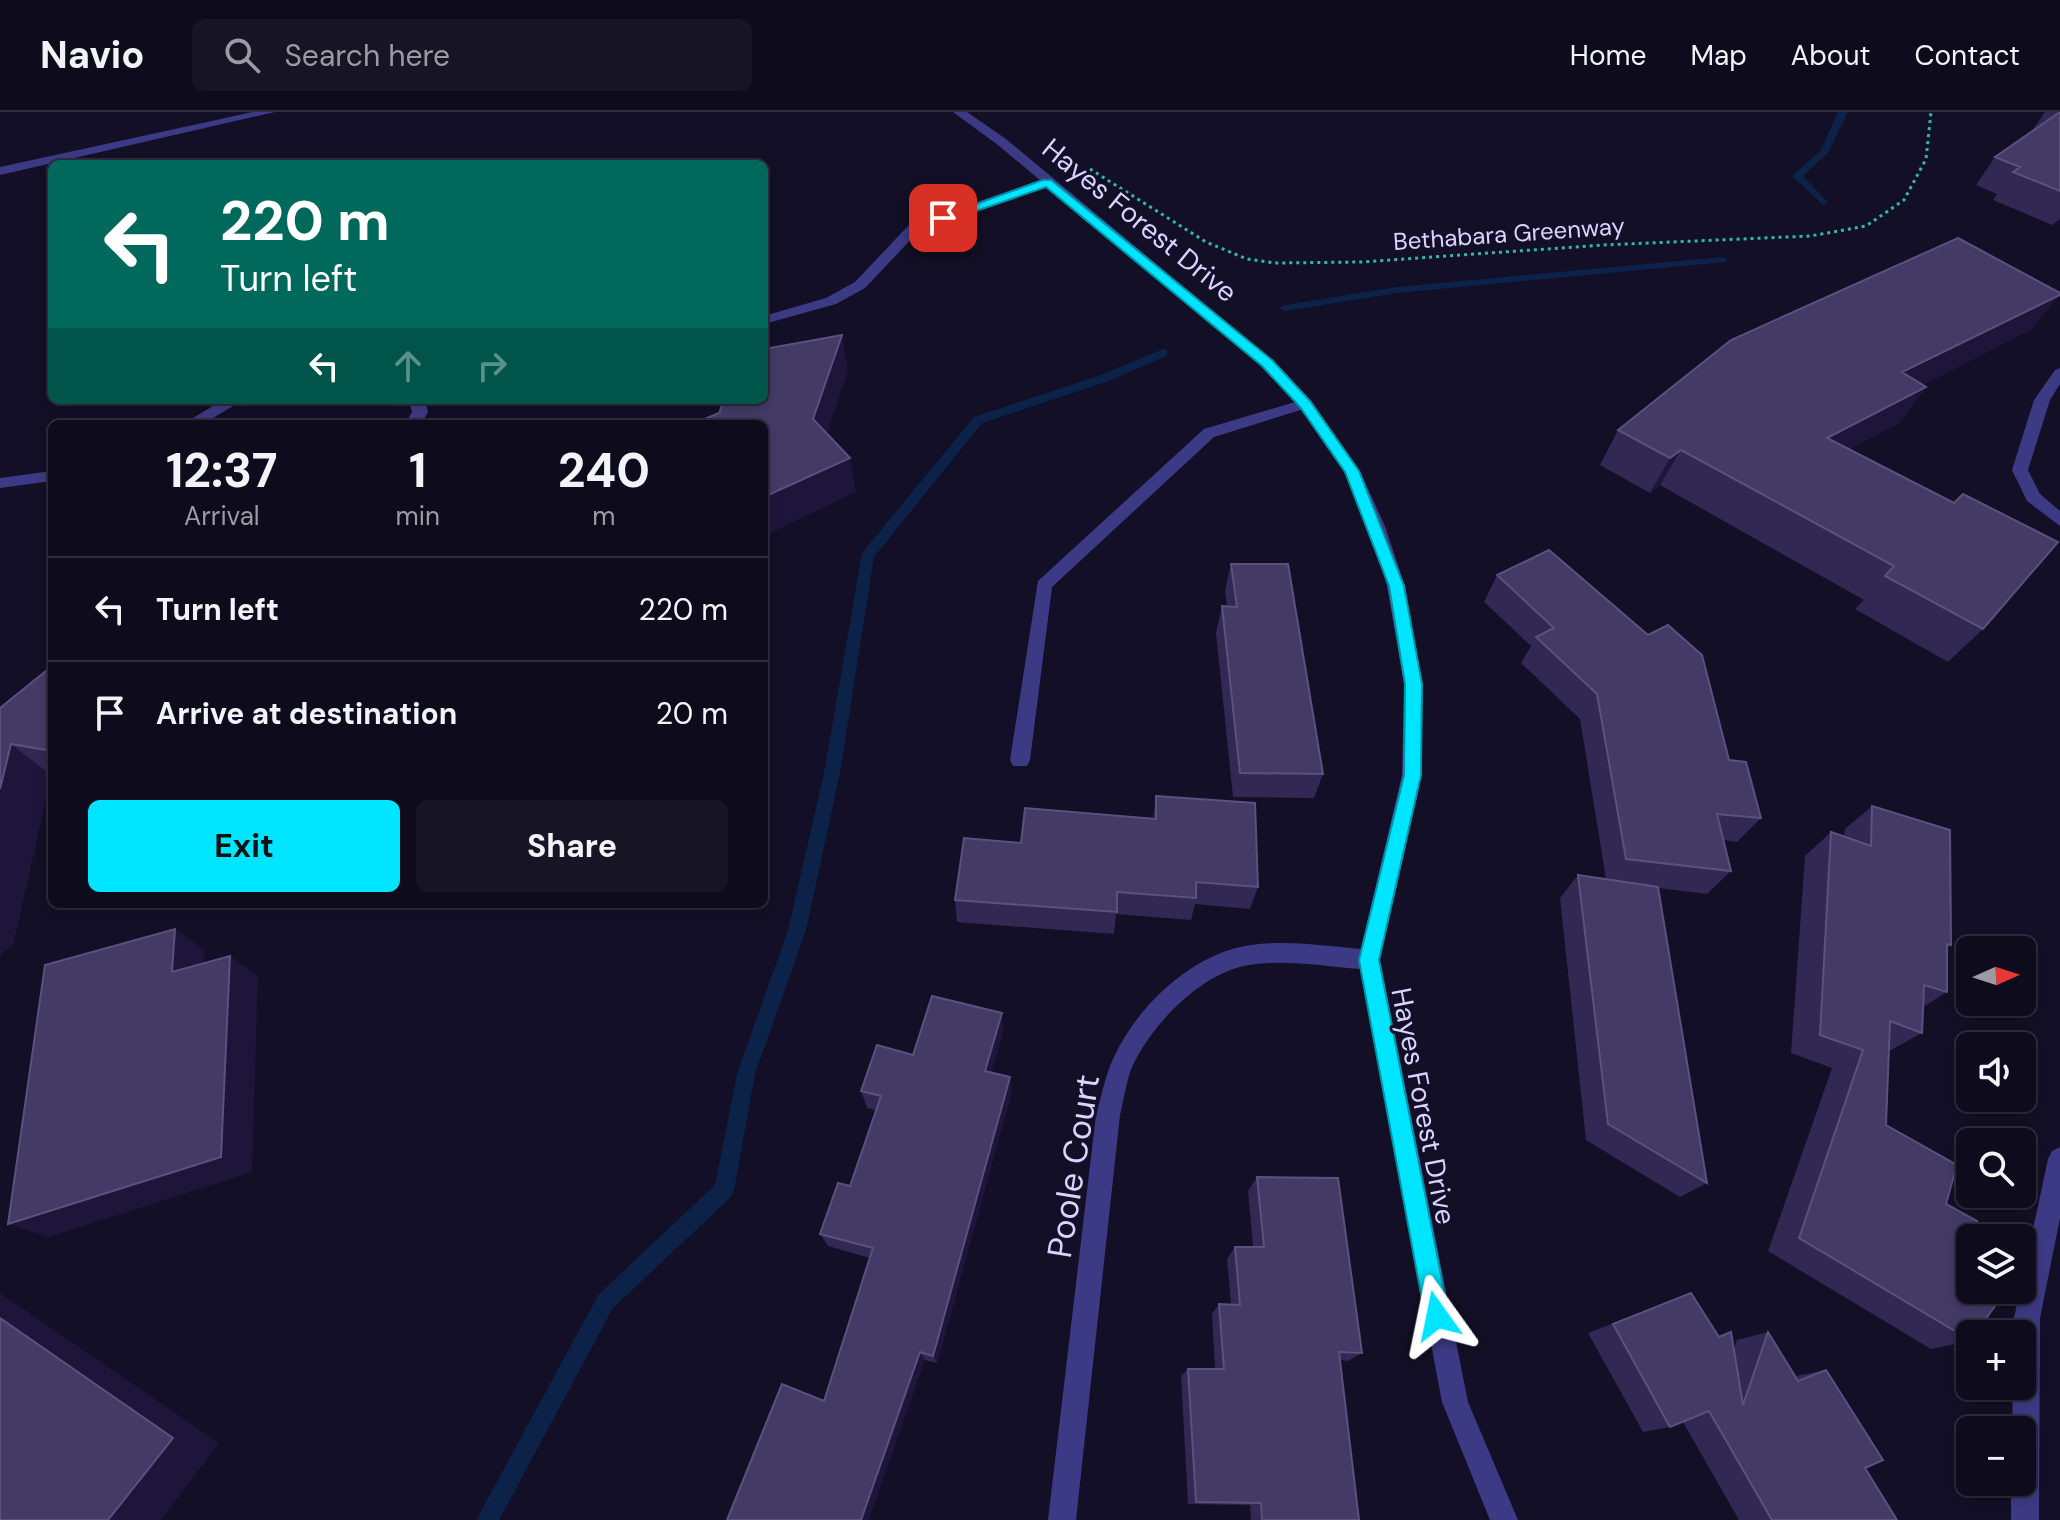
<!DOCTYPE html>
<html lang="en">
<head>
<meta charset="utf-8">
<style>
	:root { --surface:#0e0b1c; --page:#171425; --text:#f1f3f6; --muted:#9b9ba3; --line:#2e2b3b; --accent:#00e5ff }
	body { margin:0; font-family:"DM Sans",sans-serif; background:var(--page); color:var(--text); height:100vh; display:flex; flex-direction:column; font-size:30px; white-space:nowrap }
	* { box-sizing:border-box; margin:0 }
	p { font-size:26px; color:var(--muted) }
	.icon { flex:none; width:44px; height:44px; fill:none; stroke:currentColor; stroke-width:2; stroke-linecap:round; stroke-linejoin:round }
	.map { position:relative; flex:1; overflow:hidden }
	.panel { position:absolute; left:48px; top:308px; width:720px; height:488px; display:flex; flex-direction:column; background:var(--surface); border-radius:12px; box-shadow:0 4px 12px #0003,0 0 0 2px var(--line) }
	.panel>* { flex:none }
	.guide { position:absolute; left:48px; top:48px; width:720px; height:244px; border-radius:12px; box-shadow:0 4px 12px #0003,0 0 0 2px var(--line); background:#00695c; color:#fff; overflow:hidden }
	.needle { width:52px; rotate:87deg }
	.controls { position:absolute; left:1956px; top:824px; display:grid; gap:16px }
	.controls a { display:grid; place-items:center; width:80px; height:80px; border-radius:12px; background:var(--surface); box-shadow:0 4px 12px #0003,0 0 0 2px var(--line); font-size:40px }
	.pin { position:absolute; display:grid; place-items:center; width:68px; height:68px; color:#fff; margin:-34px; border-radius:16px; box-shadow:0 4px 12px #0006 }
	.me { position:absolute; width:88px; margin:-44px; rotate:348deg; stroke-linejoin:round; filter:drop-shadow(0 0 6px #0008) }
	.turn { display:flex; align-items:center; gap:28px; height:168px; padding:0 40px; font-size:36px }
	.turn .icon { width:104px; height:104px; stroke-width:2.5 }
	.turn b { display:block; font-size:56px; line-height:68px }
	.lanes { display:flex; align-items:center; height:76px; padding:0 40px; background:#0003; justify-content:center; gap:40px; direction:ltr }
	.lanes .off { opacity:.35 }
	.eta { display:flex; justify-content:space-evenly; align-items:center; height:136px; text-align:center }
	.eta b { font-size:48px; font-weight:700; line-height:56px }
	.button { display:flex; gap:16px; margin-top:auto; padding:16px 40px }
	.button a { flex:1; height:92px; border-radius:12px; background:var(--accent); color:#111; font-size:32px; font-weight:700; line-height:92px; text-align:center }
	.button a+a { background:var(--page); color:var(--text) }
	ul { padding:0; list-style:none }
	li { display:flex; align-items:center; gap:24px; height:104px; padding:0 40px; border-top:2px solid var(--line) }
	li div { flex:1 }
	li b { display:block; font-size:30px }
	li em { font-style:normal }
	header { display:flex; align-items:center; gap:48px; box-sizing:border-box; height:112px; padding:0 40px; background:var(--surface); border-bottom:2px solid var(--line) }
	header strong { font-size:38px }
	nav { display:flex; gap:44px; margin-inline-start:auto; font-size:28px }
	.search { width:560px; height:72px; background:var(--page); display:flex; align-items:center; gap:20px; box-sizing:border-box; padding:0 28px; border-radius:12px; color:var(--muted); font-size:30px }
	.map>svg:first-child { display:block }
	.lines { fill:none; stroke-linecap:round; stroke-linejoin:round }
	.stream { fill:#0c2248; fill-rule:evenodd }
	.path { stroke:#2fb8b0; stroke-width:3; stroke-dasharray:3 4; stroke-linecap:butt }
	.service { fill:#3d3a85; fill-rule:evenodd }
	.minor { fill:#3d3a85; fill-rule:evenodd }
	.wall { fill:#312854 }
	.shaded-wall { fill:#1d163a }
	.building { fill:#433a66; stroke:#5a527e; stroke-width:2 }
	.route { fill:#00e5ff; stroke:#0095a6; stroke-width:2 }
	.labels { text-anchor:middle; stroke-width:6; stroke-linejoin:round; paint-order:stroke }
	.far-street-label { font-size:24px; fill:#d9d4ff; stroke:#130f26 }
	.street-label { font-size:28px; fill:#d9d4ff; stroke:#130f26 }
	.near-street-label { font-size:34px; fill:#d9d4ff; stroke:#130f26 }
</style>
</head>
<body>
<header>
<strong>Navio</strong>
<div class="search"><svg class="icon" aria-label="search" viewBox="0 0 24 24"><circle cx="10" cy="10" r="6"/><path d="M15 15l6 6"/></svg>Search here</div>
<nav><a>Home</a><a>Map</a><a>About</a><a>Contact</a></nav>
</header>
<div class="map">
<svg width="2060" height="1408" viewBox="0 0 2060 1408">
	<rect width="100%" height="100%" fill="#130f26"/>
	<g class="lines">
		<path class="stream" d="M1838 0H1848L1828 41 1803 64 1828 90 1823 93 1792 64 1821 38Z
			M1722 145 1727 148 1726 150 1397 181 1285 199 1279 196 1285 193 1397 175Z
			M1163 237 1167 238V244L1109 269 982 311 874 445 840 661 806 818 755 962 734 1078 731 1085 613 1196 499 1408H476L599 1182 715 1073 737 962 788 818 824 661 862 441 974 305 1101 263Z"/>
		<path class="path" d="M1090 57 1206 130 1247 147 1275 151 1362 150 1603 133 1810 124 1866 114 1904 88 1926 47 1931 0"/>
		<path class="service" d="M1043 67 1053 70 918 120 865 176 836 192 764 212V204L826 186 855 170 908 114Z
			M1305 287 1313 292 1310 295 1214 325 1052 475 1030 648 1027 654H1013L1010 648 1038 469 1204 317Z"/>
		<path class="minor" d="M253 0H275L0 63V55Z
			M953 0H967L1006 27 1272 248 1310 289 1360 359 1385 414 1405 474 1422 572V663L1380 848 1468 1290 1518 1408H1490L1442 1290 1360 857C1323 854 1286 847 1249 853 1202 860 1151 913 1132 955 1126 970 1124 987 1120 1003L1076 1408H1048L1096 1003C1102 983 1105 963 1114 945 1138 893 1193 841 1251 833 1287 828 1324 834 1361 837L1402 663 1404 572 1387 474 1369 414 1345 360 1300 295 1262 254 998 33Z
			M2060 256V272L2050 288 2028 358 2040 382 2060 399V414L2027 389 2012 358 2034 288 2055 258Z
			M223 288H243L203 312H183Z
			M409 288H425L428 300 421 312H405L412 300Z
			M52 359V369L0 376V366Z
			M2060 1035V1106L2040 1206 2039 1408H2011V1370H2022V1318H2012L2013 1274H2022V1222H2014V1206L2048 1047 2052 1039Z"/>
	</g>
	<path class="wall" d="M2045 0H2060V107L2052 113 1993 88 1997 82 1976 73 1995 45 2032 19Z
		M2032 217 1922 273 1926 275 1899 311 1849 337 1983 517 1948 550 1855 497 1864 488 1660 373 1650 381 1600 353 1618 318Z
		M1231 452 1323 662 1314 686 1233 685 1216 521 1222 494 1227 495 1225 479Z
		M1497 463 1729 648 1761 706 1737 730 1723 728 1731 759 1707 782 1658 776 1707 1071 1680 1085 1586 1028 1560 786 1578 763 1606 767 1580 607 1521 551 1531 534 1484 490Z
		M52 554V663H51L13 832 0 596Z
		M1156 684 1258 775 1250 797 1195 792 1191 808 1116 802 1114 822 957 810 955 788 1021 731 1153 706Z
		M1872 694 1951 833 1947 836V880L1923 895 1922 921 1889 939 1886 1013 1946 1092 1962 1167 1970 1229 1931 1237 1768 1139 1832 956 1791 941 1805 744 1831 720 1844 725 1845 717Z
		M1003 919 991 961 1010 965 1011 982 937 1251 925 1248 824 1289 870 1146 828 1134 820 1122 850 1074 876 998 867 996 861 979 913 943Z
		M1257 1065 1362 1241 1348 1249 1340 1248 1359 1408H1251L1250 1393 1188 1392 1181 1264 1188 1257H1215L1212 1202 1219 1192 1231 1193 1227 1147 1235 1135H1253L1248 1079Z
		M1691 1181 1718 1224 1731 1220 1734 1237 1737 1228 1768 1220 1796 1264 1826 1258 1865 1356 1897 1408H1739L1683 1310 1670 1315 1643 1320 1588 1221Z"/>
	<path class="shaded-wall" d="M2060 183 2032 217 1876 296 1902 260Z
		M842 223 848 259 820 342 813 307Z
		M1926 275 1899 311 1802 361 1827 326Z
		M1681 338 1660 373 1650 381 1670 346Z
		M850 346 856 380 764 424V385Z
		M11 632 51 663 13 832 0 844V677Z
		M175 817 204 838 202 880 172 860Z
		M230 844 258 864 252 1060 49 1125 8 1112Z
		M1002 901 1003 919 987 976 985 959Z
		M1010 965 1011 982 937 1251 933 1244Z
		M0 1181 219 1331 161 1408H108L0 1206Z
		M920 1240 925 1248 869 1408H861Z"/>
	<path class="building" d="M2060 0V79L2013 60 2020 55 1995 45Z
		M1958 126 2060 181V183L1902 260 1926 275 1827 326 1954 391 1963 382 2058 430 1983 517 1885 464 1894 454 1681 338 1670 346 1618 318 1731 228Z
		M842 223 813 307 850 346 764 385V312H693L719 301 724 288H764V237Z
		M1549 438 1648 523 1668 513 1702 543 1729 648 1746 650 1761 706 1717 702 1731 759 1626 747 1597 582 1536 525 1554 516 1497 463Z
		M1231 452H1288L1323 662 1240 661 1222 494 1237 495Z
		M52 554V639L11 632 0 677V596Z
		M1156 684 1255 691 1258 775 1196 770V786L1117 780V800L955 788 964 726 1021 731 1025 696 1156 707Z
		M1872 694 1950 718 1951 833 1947 832V880L1924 873 1922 921 1890 909 1886 1013 1957 1053 1946 1092 1977 1109 1973 1126H1970V1136L1962 1167 1970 1174V1178H1975L1995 1194 1975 1222H1970V1228L1799 1126 1863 938 1820 923 1831 720 1871 734Z
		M1578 763 1658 775 1707 1071 1608 1012Z
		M175 817 172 860 230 844 221 1045 8 1112 45 853Z
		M932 884 1002 901 985 959 1010 965 933 1244 920 1240 861 1408H727L782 1272 824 1289 873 1136 820 1122 838 1071 850 1074 881 984 861 979 877 933 913 943Z
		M1257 1065 1338 1066 1362 1241 1339 1240 1359 1408H1262L1261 1391 1196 1390 1188 1257H1224L1219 1192 1240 1193 1235 1135H1264Z
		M1691 1181 1719 1225 1731 1220 1743 1293 1768 1220 1798 1269 1826 1258 1883 1348 1865 1356 1897 1408H1772L1709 1299 1670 1315 1613 1212Z
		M0 1206 173 1326 108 1408H0Z"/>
	<path class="route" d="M1043 68H1051L1272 248 1310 289 1359 359 1404 474 1422 572 1421 663 1379 848 1449 1204 1446 1213 1437 1216 1429 1213 1425 1204 1359 848 1404 663 1405 572 1389 474 1345 360 1300 295 1262 254 1046 75 947 109 937 106Z"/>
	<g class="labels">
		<g class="far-street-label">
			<text transform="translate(1509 122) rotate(-4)" y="8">Bethabara Greenway</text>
		</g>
		<g class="street-label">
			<text transform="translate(1140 108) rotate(39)" y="10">Hayes Forest Drive</text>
			<text transform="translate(1424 994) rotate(79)" y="10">Hayes Forest Drive</text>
		</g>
		<g class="near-street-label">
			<text transform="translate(1073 1054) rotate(-81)" y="12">Poole Court</text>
		</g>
	</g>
</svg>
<div class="controls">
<a><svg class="needle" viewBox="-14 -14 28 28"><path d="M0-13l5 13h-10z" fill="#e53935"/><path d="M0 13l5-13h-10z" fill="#9b9ba3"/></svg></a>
<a><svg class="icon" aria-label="sound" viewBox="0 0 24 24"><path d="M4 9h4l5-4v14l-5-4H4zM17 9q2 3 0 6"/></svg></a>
<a><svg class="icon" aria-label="search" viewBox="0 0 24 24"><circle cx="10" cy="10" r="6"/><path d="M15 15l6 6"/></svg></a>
<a><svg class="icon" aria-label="layers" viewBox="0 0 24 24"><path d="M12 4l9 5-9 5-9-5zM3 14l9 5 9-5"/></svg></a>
<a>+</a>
<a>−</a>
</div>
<div class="pin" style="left:943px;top:106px;background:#d93025"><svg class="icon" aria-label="arrive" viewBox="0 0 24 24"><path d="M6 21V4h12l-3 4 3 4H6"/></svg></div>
<svg class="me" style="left:1437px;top:1204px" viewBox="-20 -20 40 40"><path d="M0-17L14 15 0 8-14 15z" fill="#00e5ff" stroke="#fff" stroke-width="4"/></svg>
<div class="guide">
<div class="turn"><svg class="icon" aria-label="left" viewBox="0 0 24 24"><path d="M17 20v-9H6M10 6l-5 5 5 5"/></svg><div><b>220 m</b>Turn left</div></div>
<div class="lanes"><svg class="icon" aria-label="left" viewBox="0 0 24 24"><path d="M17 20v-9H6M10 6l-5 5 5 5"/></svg><svg class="icon off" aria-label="ahead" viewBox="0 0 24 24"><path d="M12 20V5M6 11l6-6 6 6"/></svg><svg class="icon off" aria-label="right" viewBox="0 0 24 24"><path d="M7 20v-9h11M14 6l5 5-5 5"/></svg></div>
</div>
<section class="panel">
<div class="eta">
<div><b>12:37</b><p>Arrival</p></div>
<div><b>1</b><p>min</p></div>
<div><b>240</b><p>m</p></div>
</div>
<ul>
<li><svg class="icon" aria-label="left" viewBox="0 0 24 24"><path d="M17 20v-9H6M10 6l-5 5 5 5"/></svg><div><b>Turn left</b></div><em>220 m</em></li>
<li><svg class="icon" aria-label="arrive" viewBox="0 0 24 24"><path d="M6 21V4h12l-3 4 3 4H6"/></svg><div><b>Arrive at destination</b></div><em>20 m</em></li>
</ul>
<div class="button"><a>Exit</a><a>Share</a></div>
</section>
</div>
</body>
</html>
